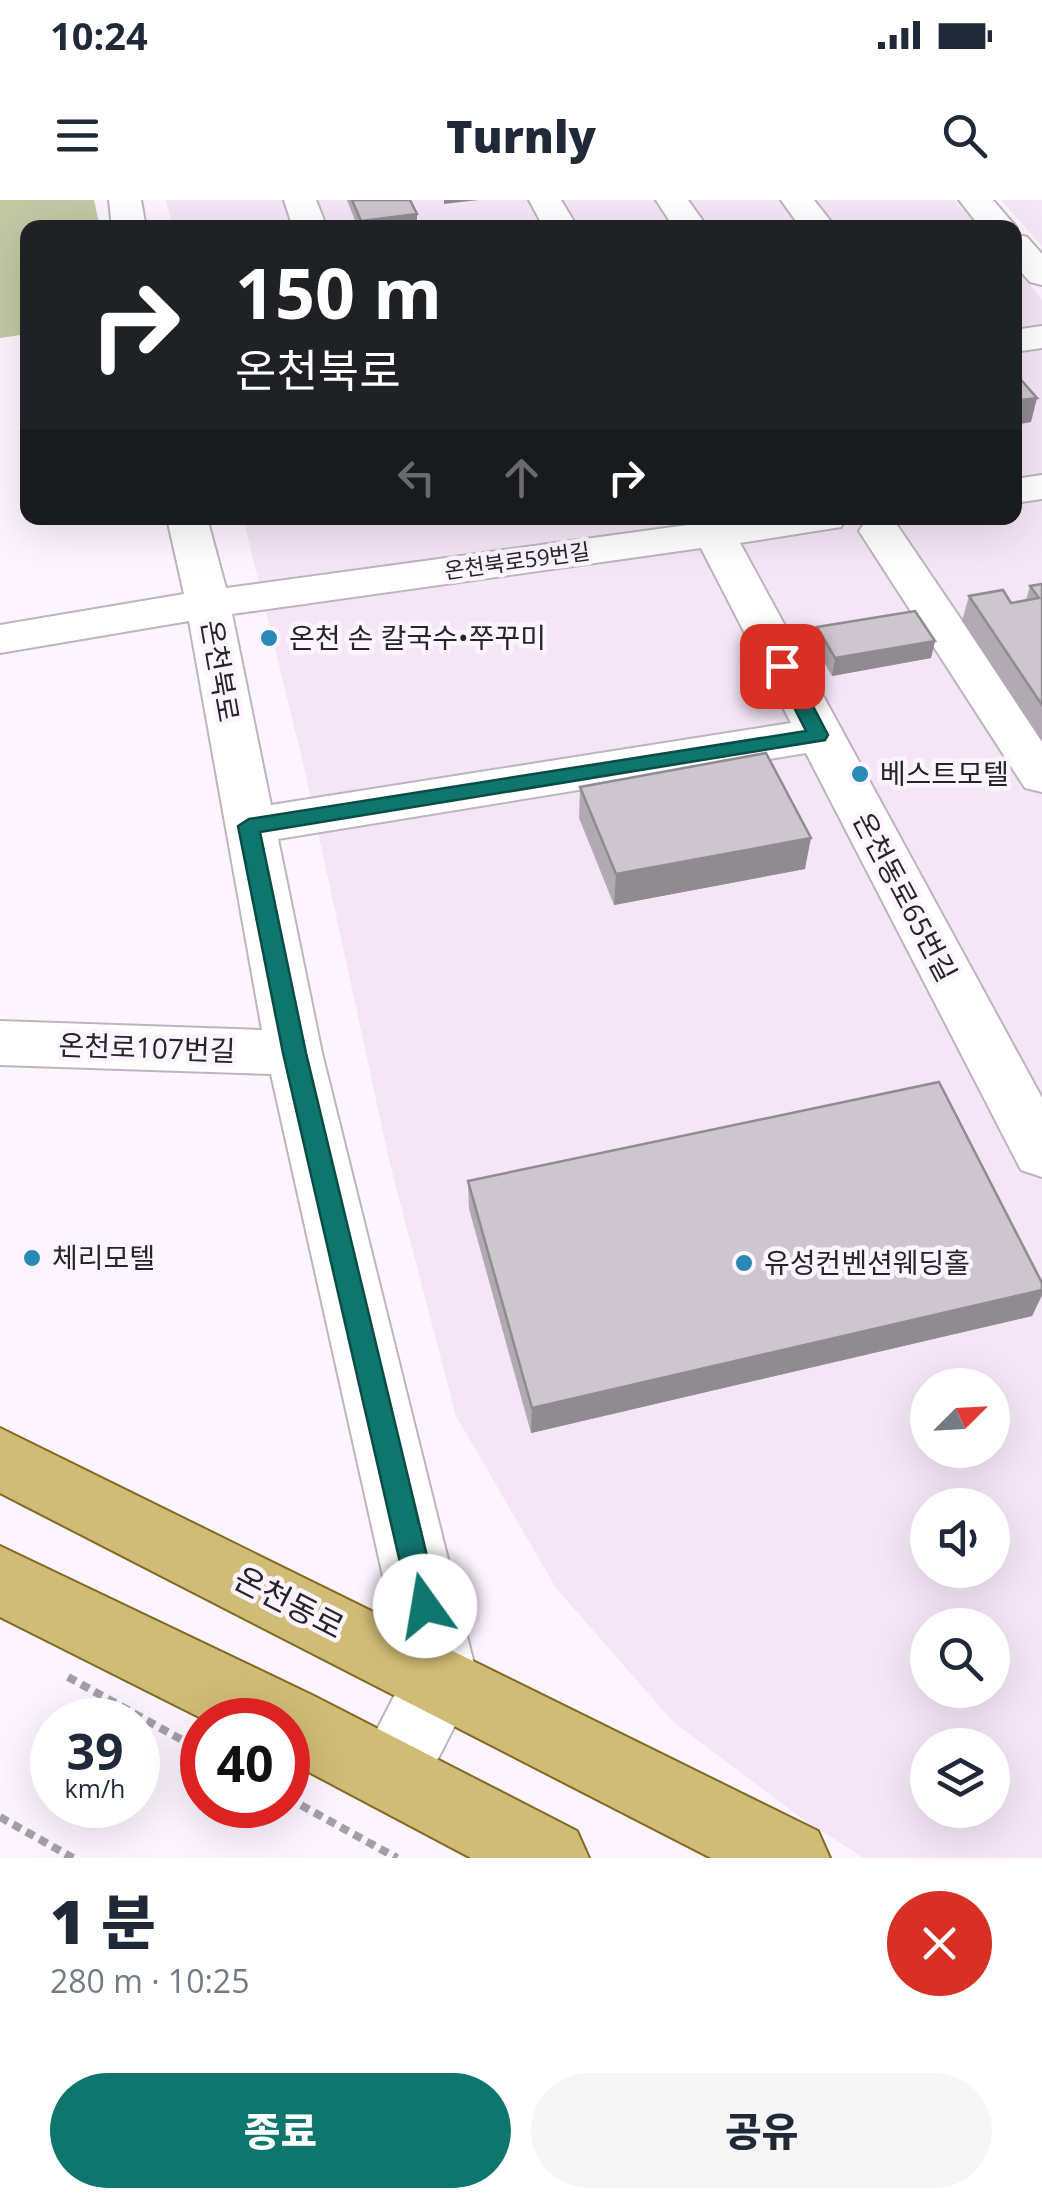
<!DOCTYPE html>
<html lang="ko">
<head>
<meta charset="utf-8">
<style>
	:root { --surface:#fff; --page:#f6f6f7; --text:#1f2937; --muted:#747a83; --accent:#0f766e }
	body { margin:0; font-family:"Open Sans","Noto Sans KR",sans-serif; background:var(--page); color:var(--text); height:100vh; display:flex; flex-direction:column; font-size:38px; white-space:nowrap }
	* { box-sizing:border-box; margin:0 }
	p { font-size:32px; color:var(--muted) }
	.icon { flex:none; width:55px; height:55px; fill:none; stroke:currentColor; stroke-width:2; stroke-linecap:round; stroke-linejoin:round }
	.map { position:relative; height:1658px; overflow:hidden }
	.side { display:flex; flex-direction:column; background:var(--surface); flex:1 }
	.side>* { flex:none }
	.guide { position:absolute; left:20px; top:20px; width:1002px; height:305px; border-radius:20px; box-shadow:0 10px 40px #0002; background:#202124; color:#fff; overflow:hidden }
	.needle { width:65px; rotate:66deg }
	.controls { position:absolute; left:910px; top:1168px; display:grid; gap:20px }
	.controls a { display:grid; place-items:center; width:100px; height:100px; border-radius:50%; background:var(--surface); box-shadow:0 10px 40px #0002; font-size:50px }
	.speed { position:absolute; left:30px; top:1498px; display:flex; gap:20px; font-size:50px; font-weight:700; text-align:center }
	.speed>* { display:grid; place-content:center; width:130px; height:130px; border-radius:50%; background:var(--surface); box-shadow:0 10px 40px #0002; line-height:1 }
	.speed small { font-size:25px; font-weight:400 }
	.speed .limit { border:15px solid #d22; background:#fff; color:#111 }
	.pin { position:absolute; display:grid; place-items:center; width:85px; height:85px; color:#fff; margin:-42px; border-radius:20px; box-shadow:0 5px 15px #0006 }
	.me { position:absolute; width:110px; margin:-55px; rotate:347deg; stroke-linejoin:round; filter:drop-shadow(0 0 8px #0008) }
	.turn { display:flex; align-items:center; gap:35px; height:210px; padding:0 50px; font-size:45px }
	.turn .icon { width:130px; height:130px; stroke-width:2.5 }
	.turn b { display:block; font-size:70px; line-height:85px }
	.lanes { display:flex; align-items:center; height:95px; padding:0 50px; background:#0003; justify-content:center; gap:50px; direction:ltr }
	.lanes .off { opacity:.35 }
	.round { display:grid; place-items:center; flex:none; width:105px; height:105px; border-radius:52px; background:var(--page) }
	.headline { display:flex; align-items:center; justify-content:space-between; height:170px; padding:0 50px }
	h1 { font-size:60px; font-weight:800; line-height:75px }
	.cta { display:flex; gap:20px; margin-top:auto; padding:20px 50px }
	.cta a { flex:1; height:115px; border-radius:60px; background:var(--accent); color:#fff; font-size:40px; font-weight:800; line-height:115px; text-align:center }
	.cta a+a { background:var(--page); color:var(--text) }
	.status { display:flex; justify-content:space-between; align-items:center; height:70px; padding:0 50px; background:var(--surface); direction:ltr }
	.status svg { height:28px; fill:currentColor }
	header { display:flex; justify-content:space-between; align-items:center; height:130px; padding:0 50px; background:var(--surface); font-size:45px; font-weight:800 }
	.map>svg:first-child { display:block }
	.built { fill:#f4e6f6; fill-rule:evenodd }
	.green { fill:#c2c8a4 }
	.lines { fill:none; stroke-linecap:round; stroke-linejoin:round }
	.minor-casing { stroke:#bdb5be; stroke-width:4 }
	.major-casing { stroke:#816a1f; stroke-width:4 }
	.path { stroke:#a49ea5; stroke-width:8; stroke-dasharray:9 6; stroke-linecap:butt }
	.minor { fill:#fff; fill-rule:evenodd }
	.major { fill:#d0bc76; fill-rule:evenodd }
	.wall { fill:#b1aab2 }
	.shaded-wall { fill:#908b91 }
	.building { fill:#cec6cf; stroke:#908b91; stroke-width:2.5 }
	.route { fill:#0f766e; stroke:#0a4d48; stroke-width:2.5 }
	.poi-dot { fill:#288ab5; stroke:#fcf4fe; stroke-width:4 }
	.labels { text-anchor:middle; stroke-width:9; stroke-linejoin:round; paint-order:stroke }
	.far-street-label { font-size:22px; fill:#272427; stroke:#fcf4fe }
	.poi-label { font-size:28px; fill:#272427; stroke:#fcf4fe; text-anchor:start }
	.street-label { font-size:28px; fill:#272427; stroke:#fcf4fe }
	.near-street-label { font-size:32px; fill:#272427; stroke:#fcf4fe }
</style>
</head>
<body>
<div class="status"><b>10:24</b><svg viewBox="0 0 49 12"><path d="M0 12V9h3v3zM5 12V6h3v6zM10 12V3h3v9zM15 12V0h3v12zM26 1h20v11H26zM47 4h2v5h-2z"/></svg></div>
<header><svg class="icon" aria-label="menu" viewBox="0 0 24 24"><path d="M4 6h16M4 12h16M4 18h16"/></svg>Turnly<svg class="icon" aria-label="search" viewBox="0 0 24 24"><circle cx="10" cy="10" r="6"/><path d="M15 15l6 6"/></svg></header>
<div class="map">
<svg width="1042" height="1658" viewBox="0 0 1042 1658">
	<rect width="100%" height="100%" fill="#fcf4fe"/>
	<path class="built" d="M166 0H954L979 27 173 28Z
		M1001 0H1042V46Z
		M1015 68 1042 99V1658H864L801 1618 673 1522 556 1388 456 1216 390 964 303 563 243 318H1015ZM928 1185H992V1250H928ZM928 1305H992V1370H928ZM928 1425H992V1490H928ZM928 1545H992V1610H928Z"/>
	<path class="green" d="M0 0H94L100 27 28 28 27 134 0 138Z"/>
	<g class="lines">
		<defs>
			<path id="minor" d="M109 0H141L146 28H112Z
				M284 0H316L327 28H293Z
				M529 0H561L578 28H544Z
				M656 0H688L708 28H674Z
				M781 0H814L836 28H801Z
				M959 0H993L1017 28H981Z
				M1015 34 1027 37 1042 54V85L1030 82 1015 65Z
				M1042 126V148L1015 152V130Z
				M1042 275V299L1015 303V279Z
				M167 318H207L226 388 739 318H846L841 327 740 343 1042 898V977L1021 970 806 553 278 639 322 853 478 1480 417 1600 391 1611 365 1600 354 1574 405 1475 271 874 0 865V821L262 830 189 421 0 453V425L184 394ZM701 348 791 523 271 605 232 414Z
				M880 318 895 322 1042 539V592L1025 588 859 331 865 322Z"/>
			<path id="major" d="M0 1228 818 1631 830 1658H711L0 1293Z
				M0 1346 314 1496 577 1631 589 1658H471L288 1561V1520H205L0 1417Z"/>
		</defs>
		<use href="#minor" class="minor-casing"/>
		<use href="#major" class="major-casing"/>
		<path class="path" d="M68 1477 202 1551
			M288 1598 397 1658
			M0 1617 73 1658"/>
		<use href="#minor" class="minor"/>
		<use href="#major" class="major"/>
	</g>
	<path class="wall" d="M347 0H410L417 28H358Z
		M1042 384V542L962 421 969 396 1011 403 1026 400 1030 386Z
		M817 427 935 441 931 458 832 476 814 445Z
		M580 587 805 669 614 705 579 618Z
		M468 981 1042 1083V1095L1032 1116 531 1233 469 1009Z"/>
	<path class="shaded-wall" d="M444 0H478L444 4Z
		M417 14V28H361V21Z
		M1037 198 1031 222 1015 225V201Z
		M935 441 931 458 832 476 835 458Z
		M811 638 805 669 614 705 616 674Z
		M1042 1090V1095L1032 1116 531 1233 532 1208Z"/>
	<path class="building" d="M352 0H410L417 14 361 21Z
		M1015 173 1037 198 1015 201Z
		M1042 384V505L969 396 1003 390 1011 403 1039 398 1030 386Z
		M915 411 935 441 835 458 817 427Z
		M766 553 811 638 616 674 580 587Z
		M939 882 1042 1083V1090L532 1208 468 981Z"/>
	<path class="route" d="M782 460 792 466 828 535 825 540 260 632 306 853 439 1406 435 1417 425 1421 414 1417 410 1406 283 853 238 626 249 619 806 531 773 466Z"/>
	<g class="poi-dot">
		<circle cx="269" cy="438" r="10"/>
		<circle cx="860" cy="574" r="10"/>
		<circle cx="32" cy="1058" r="10"/>
		<circle cx="744" cy="1063" r="10"/>
	</g>
	<g class="labels">
		<g class="far-street-label">
			<text transform="translate(517 361) rotate(-8)" y="8">온천북로59번길</text>
		</g>
		<g class="poi-label">
			<text x="289" y="448">온천 손 칼국수•쭈꾸미</text>
			<text x="880" y="584">베스트모텔</text>
			<text x="52" y="1068">체리모텔</text>
			<text x="764" y="1073">유성컨벤션웨딩홀</text>
		</g>
		<g class="street-label">
			<text transform="translate(220 471) rotate(80)" y="10">온천북로</text>
			<text transform="translate(905 697) rotate(62)" y="10">온천동로65번길</text>
			<text transform="translate(147 848) rotate(2)" y="10">온천로107번길</text>
		</g>
		<g class="near-street-label">
			<text transform="translate(289 1403) rotate(27)" y="11">온천동로</text>
		</g>
	</g>
</svg>
<div class="controls">
<a><svg class="needle" viewBox="-14 -14 28 28"><path d="M0-13l5 13h-10z" fill="#e53935"/><path d="M0 13l5-13h-10z" fill="#747a83"/></svg></a>
<a><svg class="icon" aria-label="sound" viewBox="0 0 24 24"><path d="M4 9h4l5-4v14l-5-4H4zM17 9q2 3 0 6"/></svg></a>
<a><svg class="icon" aria-label="search" viewBox="0 0 24 24"><circle cx="10" cy="10" r="6"/><path d="M15 15l6 6"/></svg></a>
<a><svg class="icon" aria-label="layers" viewBox="0 0 24 24"><path d="M12 4l9 5-9 5-9-5zM3 14l9 5 9-5"/></svg></a>
</div>
<div class="speed"><div>39<small>km/h</small></div><div class="limit">40</div></div>
<div class="pin" style="left:782px;top:466px;background:#d93025"><svg class="icon" aria-label="arrive" viewBox="0 0 24 24"><path d="M6 21V4h12l-3 4 3 4H6"/></svg></div>
<svg class="me" style="left:425px;top:1406px" viewBox="-20 -20 40 40"><circle r="19" fill="#fff"/><path d="M0-13L10 11 0 6-10 11z" fill="#0f766e"/></svg>
<div class="guide">
<div class="turn"><svg class="icon" aria-label="right" viewBox="0 0 24 24"><path d="M7 20v-9h11M14 6l5 5-5 5"/></svg><div><b>150 m</b>온천북로</div></div>
<div class="lanes"><svg class="icon off" aria-label="left" viewBox="0 0 24 24"><path d="M17 20v-9H6M10 6l-5 5 5 5"/></svg><svg class="icon off" aria-label="ahead" viewBox="0 0 24 24"><path d="M12 20V5M6 11l6-6 6 6"/></svg><svg class="icon" aria-label="right" viewBox="0 0 24 24"><path d="M7 20v-9h11M14 6l5 5-5 5"/></svg></div>
</div>
</div>
<section class="side">
<div class="headline"><div><h1>1 분</h1><p>280 m · 10:25</p></div><a class="round" style="background:#d93025;color:#fff"><svg class="icon" aria-label="close" viewBox="0 0 24 24"><path d="M6 6l12 12M18 6L6 18"/></svg></a></div>
<div class="cta"><a>종료</a><a>공유</a></div>
</section>
</body>
</html>
